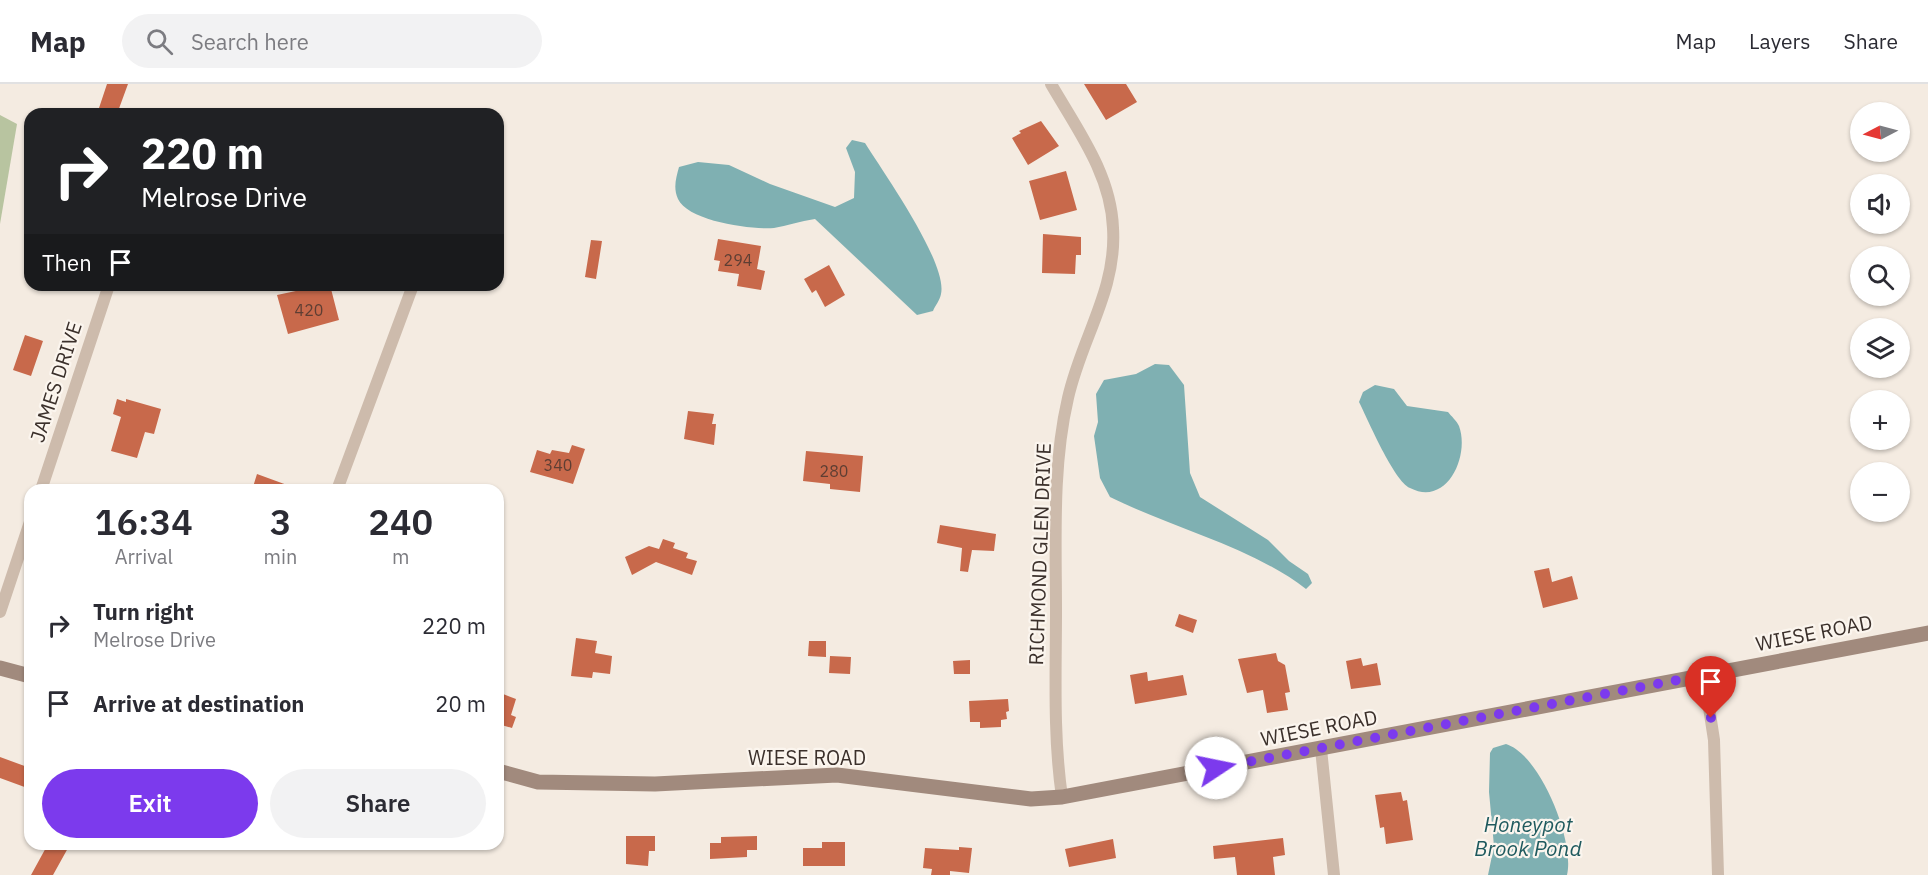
<!DOCTYPE html>
<html lang="en">
<head>
<meta charset="utf-8">
<style>
	:root { --surface:#fff; --page:#f2f2f3; --text:#2b2b33; --muted:#7c7c81; --line:#e1e1e2; --accent:#7c3aed }
	body { margin:0; font-family:"IBM Plex Sans",sans-serif; background:var(--page); color:var(--text); height:100vh; display:flex; flex-direction:column; font-size:22px; white-space:nowrap }
	* { box-sizing:border-box; margin:0 }
	p { font-size:20px; color:var(--muted) }
	.icon { flex:none; width:33px; height:33px; fill:none; stroke:currentColor; stroke-width:2; stroke-linecap:round; stroke-linejoin:round }
	.map { position:relative; flex:1; overflow:hidden }
	.panel { position:absolute; left:24px; top:400px; width:480px; height:366px; display:flex; flex-direction:column; background:var(--surface); border-radius:18px; box-shadow:0 2px 4px #0004 }
	.panel>* { flex:none }
	.banner { position:absolute; left:24px; top:24px; width:480px; height:183px; border-radius:18px; box-shadow:0 2px 4px #0004; background:#202124; color:#fff; overflow:hidden }
	.needle { width:39px; rotate:264deg }
	.buttons { position:absolute; left:1850px; top:18px; display:grid; gap:12px }
	.buttons a { display:grid; place-items:center; width:60px; height:60px; border-radius:50%; background:var(--surface); box-shadow:0 2px 4px #0004; font-size:30px }
	.pin { position:absolute; display:grid; place-items:center; width:51px; height:51px; color:#fff; margin:-62px -26px; border-radius:50% 50% 50% 0; rotate:-45deg; box-shadow:0 0 6px #0007 }
	.pin .icon { rotate:45deg }
	.me { position:absolute; width:66px; margin:-33px; rotate:79deg; stroke-linejoin:round; filter:drop-shadow(0 0 4px #0008) }
	.turn { display:flex; align-items:center; gap:21px; height:126px; padding:0 18px; font-size:27px }
	.turn .icon { width:78px; height:78px; stroke-width:2.5 }
	.turn b { display:block; font-size:42px; line-height:51px }
	.then { display:flex; align-items:center; height:57px; padding:0 18px; background:#0003; gap:12px; font-size:22px }
	.eta { display:flex; justify-content:space-evenly; align-items:center; height:102px; text-align:center }
	.eta b { font-size:36px; font-weight:600; line-height:42px }
	.button { display:flex; gap:12px; margin-top:auto; padding:12px 18px }
	.button a { flex:1; height:69px; border-radius:36px; background:var(--accent); color:#fff; font-size:24px; font-weight:600; line-height:69px; text-align:center }
	.button a+a { background:var(--page); color:var(--text) }
	ul { padding:0; list-style:none }
	li { display:flex; align-items:center; gap:18px; height:78px; padding:0 18px }
	li div { flex:1 }
	li b { display:block; font-size:22px }
	li em { font-style:normal }
	header { display:flex; align-items:center; gap:36px; box-sizing:border-box; height:84px; padding:0 30px; background:var(--surface); border-bottom:2px solid var(--line) }
	header strong { font-size:28px }
	nav { display:flex; gap:33px; margin-inline-start:auto; font-size:21px }
	.search { width:420px; height:54px; background:var(--page); display:flex; align-items:center; gap:15px; box-sizing:border-box; padding:0 21px; border-radius:33px; color:var(--muted); font-size:22px }
	.map>svg:first-child { display:block }
	.green { fill:#b8c4a0 }
	.water { fill:#7fb0b2 }
	.building { fill:#c8694b }
	.lines { fill:none; stroke-linecap:round; stroke-linejoin:round }
	.street { stroke:#cdbbac; stroke-width:12 }
	.secondary { stroke:#a18a7d; stroke-width:15 }
	.route { stroke:#7c3aed; stroke-width:10; stroke-dasharray:0 18 }
	.labels { text-anchor:middle; stroke-width:4.5; stroke-linejoin:round; paint-order:stroke }
	.number-label { font-size:16px; fill:#5e3e33 }
	.street-label { font-size:20px; fill:#3b302b; stroke:#fbf5ee }
	.water-label { font-size:21px; font-style:italic; fill:#1f5a5e; stroke:#fbf5ee }
</style>
</head>
<body>
<header>
<strong>Map</strong>
<div class="search"><svg class="icon" aria-label="search" viewBox="0 0 24 24"><circle cx="10" cy="10" r="6"/><path d="M15 15l6 6"/></svg>Search here</div>
<nav><a>Map</a><a>Layers</a><a>Share</a></nav>
</header>
<div class="map">
<svg width="1928" height="791" viewBox="0 0 1928 791">
	<rect width="100%" height="100%" fill="#f4ebe1"/>
	<path class="green" d="M0 31 17 40 0 140Z"/>
	<path class="water" d="M852 56 865 59C883 88 948 179 941 210 940 216 935 222 933 227L917 231 815 135C800 137 787 142 774 144 751 146 688 137 678 115 673 104 676 94 679 83L698 78 729 81 770 100 835 123 854 114 855 88 846 64Z
		M1155 280 1169 281 1184 301 1190 389 1200 413 1268 456 1289 477 1308 490 1312 499 1306 505C1254 464 1170 443 1110 413L1100 394 1094 352 1098 338 1096 310 1104 296 1136 290Z
		M1375 301 1394 305 1407 322 1448 328C1451 332 1457 337 1459 342 1470 372 1447 423 1410 404 1394 397 1368 336 1359 318L1363 308Z
		M1506 660C1541 671 1575 758 1567 791H1488L1494 762 1489 708 1490 669 1493 664Z"/>
	<path class="building" d="M107 0H128L117 30H97Z
		M1084 0H1126L1137 18 1106 36Z
		M1041 37 1059 62 1028 81 1012 54 1021 49 1019 47Z
		M1066 87 1077 126 1040 136 1029 97Z
		M1043 150 1081 153V171H1076L1075 190 1042 189Z
		M718 155 761 162 757 185 765 187 761 206 737 202 739 190 718 187 720 177 714 176Z
		M591 156 602 157 596 195 585 193Z
		M829 181 845 211 825 223 816 206 812 209 804 195Z
		M324 201H330L339 236 288 250 277 211Z
		M25 251 43 257 31 292 13 286Z
		M117 315 126 318V315L161 325 154 350 145 348 137 374 111 367 121 333 113 330Z
		M688 327 714 330 712 340H716L714 361 684 355Z
		M572 361 585 365 573 400 530 388 537 366 550 370 552 366 569 369Z
		M806 367 863 372 860 408 830 405V400L803 397Z
		M257 390 298 405V406H252Z
		M940 441 996 450 994 467 972 466 968 488 960 487 962 464 937 459Z
		M663 455 675 459 673 464 688 469 686 474 697 477 692 491 656 478 632 491 625 473 649 462 659 465Z
		M1549 484 1552 498 1572 492 1578 515 1543 524 1534 487Z
		M1179 530 1197 536 1193 549 1175 542Z
		M576 554 597 557 595 569 612 572 610 590 593 588 592 594 571 592Z
		M809 557H826V573L808 572Z
		M1276 569 1278 577 1285 581 1290 608 1285 609 1288 626 1267 629 1263 606 1247 609 1238 575Z
		M830 572 851 573 850 590 829 589Z
		M1361 574 1363 582 1377 579 1381 601 1351 605 1346 577Z
		M970 576V590H954L953 577Z
		M1147 588 1148 597 1183 591 1187 611 1135 620 1130 591Z
		M498 608 516 615 511 631 516 633 512 644 498 640Z
		M1008 615 1009 627 1006 628 1007 635 1001 636V643L980 644V638H970L969 617Z
		M0 673 30 684V705L0 694Z
		M1401 708 1403 717 1407 716 1413 756 1386 760 1384 743 1380 744 1375 711Z
		M626 752H655V767H649L648 782 626 780Z
		M757 752V766H747V773L710 775V759H721V753Z
		M1283 754 1285 771 1273 773 1275 791H1237L1235 773 1214 775 1213 762Z
		M1113 755 1116 774 1069 783 1065 765Z
		M822 758H845V782H803V764H822Z
		M48 760H61L68 764 53 791H31Z
		M959 763 972 764 969 789 950 787V791H931L932 785 923 784 925 764 959 766Z"/>
	<g class="lines">
		<path class="street" d="M1051 0C1077 45 1111 90 1113 144 1117 206 1081 255 1068 314 1052 382 1056 457 1056 527 1056 588 1053 651 1062 713
			M41 406 109 201
			M337 406 412 204
			M0 528 30 438
			M1704 591 1714 656 1718 791
			M1321 665 1334 791"/>
		<path class="secondary" d="M0 584 30 592
			M498 687 538 698 655 700 837 691 1031 715 1062 713 1928 549"/>
	</g>
	<g class="lines">
		<path class="route" d="M1216 684 1704 591 1711 634"/>
	</g>
	<g class="labels">
		<g class="number-label">
			<text x="738" y="182">294</text>
			<text x="309" y="232">420</text>
			<text x="558" y="387">340</text>
			<text x="834" y="393">280</text>
		</g>
		<g class="street-label">
			<text transform="translate(56 298) rotate(-72)" y="7">JAMES DRIVE</text>
			<text transform="translate(1040 470) rotate(-88)" y="7">RICHMOND GLEN DRIVE</text>
			<text transform="translate(1814 549) rotate(-11)" y="7">WIESE ROAD</text>
			<text transform="translate(1319 644) rotate(-11)" y="7">WIESE ROAD</text>
			<text x="807" y="681">WIESE ROAD</text>
		</g>
		<g class="water-label">
			<text x="1528" y="748">Honeypot<tspan x="1528" dy="24">Brook Pond</tspan></text>
		</g>
	</g>
</svg>
<div class="buttons">
<a><svg class="needle" viewBox="-14 -14 28 28"><path d="M0-13l5 13h-10z" fill="#e53935"/><path d="M0 13l5-13h-10z" fill="#7c7c81"/></svg></a>
<a><svg class="icon" aria-label="sound" viewBox="0 0 24 24"><path d="M4 9h4l5-4v14l-5-4H4zM17 9q2 3 0 6"/></svg></a>
<a><svg class="icon" aria-label="search" viewBox="0 0 24 24"><circle cx="10" cy="10" r="6"/><path d="M15 15l6 6"/></svg></a>
<a><svg class="icon" aria-label="layers" viewBox="0 0 24 24"><path d="M12 4l9 5-9 5-9-5zM3 14l9 5 9-5"/></svg></a>
<a>+</a>
<a>−</a>
</div>
<div class="pin" style="left:1711px;top:634px;background:#d93025"><svg class="icon" aria-label="arrive" viewBox="0 0 24 24"><path d="M6 21V4h12l-3 4 3 4H6"/></svg></div>
<svg class="me" style="left:1216px;top:684px" viewBox="-20 -20 40 40"><circle r="19" fill="#fff"/><path d="M0-13L10 11 0 6-10 11z" fill="#7c3aed"/></svg>
<div class="banner">
<div class="turn"><svg class="icon" aria-label="right" viewBox="0 0 24 24"><path d="M7 20v-9h11M14 6l5 5-5 5"/></svg><div><b>220 m</b>Melrose Drive</div></div>
<div class="then">Then<svg class="icon" aria-label="arrive" viewBox="0 0 24 24"><path d="M6 21V4h12l-3 4 3 4H6"/></svg></div>
</div>
<section class="panel">
<div class="eta">
<div><b>16:34</b><p>Arrival</p></div>
<div><b>3</b><p>min</p></div>
<div><b>240</b><p>m</p></div>
</div>
<ul>
<li><svg class="icon" aria-label="right" viewBox="0 0 24 24"><path d="M7 20v-9h11M14 6l5 5-5 5"/></svg><div><b>Turn right</b><p>Melrose Drive</p></div><em>220 m</em></li>
<li><svg class="icon" aria-label="arrive" viewBox="0 0 24 24"><path d="M6 21V4h12l-3 4 3 4H6"/></svg><div><b>Arrive at destination</b></div><em>20 m</em></li>
</ul>
<div class="button"><a>Exit</a><a>Share</a></div>
</section>
</div>
</body>
</html>
